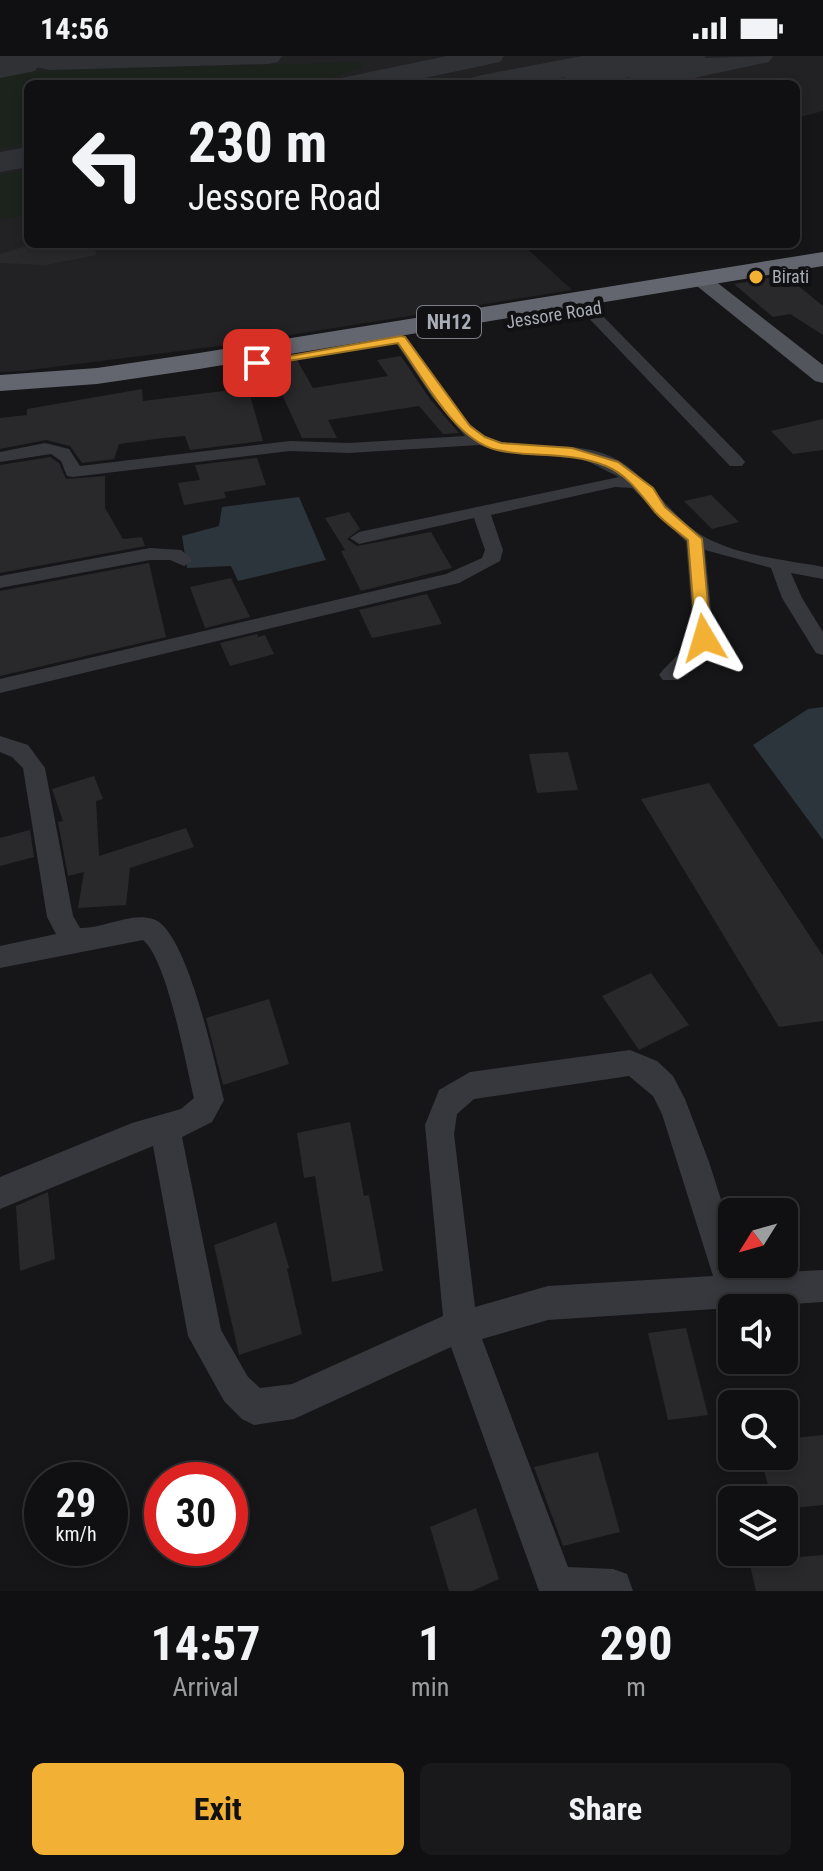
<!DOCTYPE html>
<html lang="en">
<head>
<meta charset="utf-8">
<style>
	:root { --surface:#101012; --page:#19191b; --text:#f1f3f6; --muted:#9c9d9f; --line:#303032; --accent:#f2b134 }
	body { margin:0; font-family:"Roboto Condensed",sans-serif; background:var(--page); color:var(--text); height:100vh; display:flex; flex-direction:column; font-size:30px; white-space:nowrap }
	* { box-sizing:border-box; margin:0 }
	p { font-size:26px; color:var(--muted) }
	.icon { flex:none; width:44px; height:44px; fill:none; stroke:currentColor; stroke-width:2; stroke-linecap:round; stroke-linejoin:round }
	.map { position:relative; height:1535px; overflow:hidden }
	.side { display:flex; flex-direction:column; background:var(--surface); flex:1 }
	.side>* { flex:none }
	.guide { position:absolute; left:24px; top:24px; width:776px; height:168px; border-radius:12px; box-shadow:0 4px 12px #0003,0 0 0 2px var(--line); background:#101012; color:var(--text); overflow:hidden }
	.needle { width:52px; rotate:233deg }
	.tools { position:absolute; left:718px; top:1142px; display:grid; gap:16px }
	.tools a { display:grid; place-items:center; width:80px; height:80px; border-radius:12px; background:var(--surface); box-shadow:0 4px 12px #0003,0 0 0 2px var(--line); font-size:40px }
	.speed { position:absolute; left:24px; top:1406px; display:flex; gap:16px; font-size:40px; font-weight:700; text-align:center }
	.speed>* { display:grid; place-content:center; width:104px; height:104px; border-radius:50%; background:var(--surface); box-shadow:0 4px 12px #0003,0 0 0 2px var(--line); line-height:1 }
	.speed small { font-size:20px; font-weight:400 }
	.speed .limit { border:12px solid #d22; background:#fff; color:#111 }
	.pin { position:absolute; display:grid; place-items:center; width:68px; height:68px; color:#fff; margin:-34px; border-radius:16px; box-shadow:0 4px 12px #0006 }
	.me { position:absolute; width:88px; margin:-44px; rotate:353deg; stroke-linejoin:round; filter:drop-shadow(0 0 6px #0008) }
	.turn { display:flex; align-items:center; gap:28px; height:168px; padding:0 32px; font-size:36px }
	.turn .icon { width:104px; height:104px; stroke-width:2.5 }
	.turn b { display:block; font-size:56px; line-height:68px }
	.eta { display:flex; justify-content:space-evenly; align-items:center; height:136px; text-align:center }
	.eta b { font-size:48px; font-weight:700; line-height:56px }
	.primary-button { display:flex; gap:16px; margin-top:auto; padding:16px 32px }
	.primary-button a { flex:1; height:92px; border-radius:12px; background:var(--accent); color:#111; font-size:32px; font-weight:700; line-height:92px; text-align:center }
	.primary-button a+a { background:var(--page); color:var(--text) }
	.status { display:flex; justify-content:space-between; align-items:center; height:56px; padding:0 40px; background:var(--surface); direction:ltr }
	.status svg { height:22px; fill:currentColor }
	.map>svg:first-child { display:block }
	.built { fill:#222225 }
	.green { fill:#1c231d }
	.water { fill:#2c353c }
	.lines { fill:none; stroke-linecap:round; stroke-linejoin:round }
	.taxiway { fill:#303135; fill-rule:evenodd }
	.runway { fill:#303135; fill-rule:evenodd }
	.building { fill:#29292c }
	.street { fill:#37383d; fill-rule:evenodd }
	.primary { fill:#53555c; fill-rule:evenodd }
	.highway { fill:#63666e; fill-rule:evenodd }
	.route { fill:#f2b134; stroke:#9d7322; stroke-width:2 }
	.poi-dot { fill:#f2b134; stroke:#111113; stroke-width:3 }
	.labels { text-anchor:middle; stroke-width:8; stroke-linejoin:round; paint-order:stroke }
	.far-poi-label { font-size:18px; fill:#a8adb8; stroke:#111113; text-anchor:start }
	.far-street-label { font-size:18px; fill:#a8adb8; stroke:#111113 }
	.shield { fill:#111113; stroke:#7b7e86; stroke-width:2 }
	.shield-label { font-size:20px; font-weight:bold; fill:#a8adb8 }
</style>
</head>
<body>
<div class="status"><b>14:56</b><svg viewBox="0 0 49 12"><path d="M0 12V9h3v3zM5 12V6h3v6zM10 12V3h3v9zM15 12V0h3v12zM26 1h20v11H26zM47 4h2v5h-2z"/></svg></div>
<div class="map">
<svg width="823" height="1535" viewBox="0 0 823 1535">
	<rect width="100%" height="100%" fill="#161618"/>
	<path class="built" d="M0 0H823V55L796 62V28H28V188H522L572 234 227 289 22 315 0 316Z"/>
	<path class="green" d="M360 6 362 12 308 28H28V88L0 93V16Z
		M28 114V159L0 164V119Z"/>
	<path class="water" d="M299 441 326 504 238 525 231 510 187 512 182 480 219 470 222 451Z
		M823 651V784L753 689 808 653Z"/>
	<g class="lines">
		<path class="taxiway" d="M25 0H282L278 6 268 8 50 14 30 10Z
			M447 0H504L500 6 396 28H337L341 22Z
			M582 0H706L704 2 773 0 769 6 666 28H630L629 21 597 28H567L565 21 527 28H467L471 22 482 19Z
			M28 91V111L0 116V96Z"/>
		<path class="runway" d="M0 0H45L35 15 0 22Z"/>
	</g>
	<path class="building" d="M32 188H95L96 199 45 209 0 207V198Z
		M785 219 823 250V279L790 258 773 261 734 228Z
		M401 300 430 343 459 377 443 378 419 350 328 364 337 382H302L268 308 297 304 313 332 388 320 377 304Z
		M248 332 263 385 190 394 185 380 163 382 119 388 114 403 82 407 70 390 46 384 0 393V362L27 359V353L142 333 143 345Z
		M823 363V394L793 398 771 375Z
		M50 401 59 407 66 423 105 420V452L123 483 142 481 145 490 0 517V409Z
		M257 402 266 429 224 436 226 442 184 449 178 427 200 424 195 409Z
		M711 439 739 466 712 473 684 445Z
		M349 456 360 473 347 483 357 490 431 476 452 512 361 535 341 495 345 494 325 462Z
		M149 507 166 581 0 620V535Z
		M231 522 250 561 205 572 190 531Z
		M427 538 442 568 372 582 359 554Z
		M257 578 258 581 265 579 274 598 230 610 220 587Z
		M568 696 578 734 537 737 529 698Z
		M94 720 103 743 96 745 99 800 186 772 194 791 130 812 126 849 78 852 84 816 68 820 58 766 63 765 52 733Z
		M709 727 823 900V965L779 971 641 743Z
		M30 774 34 801 0 810V782Z
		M651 917 689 969 639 994 602 940Z
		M269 943 289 1008 223 1029 206 962Z
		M350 1066 364 1140 369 1139 383 1215 332 1226 315 1120 304 1122 297 1077Z
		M48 1136 55 1203 20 1215 16 1150Z
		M276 1166 289 1212 287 1213 302 1278 239 1299 214 1189Z
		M686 1272 708 1359 668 1364 648 1277Z
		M823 1379V1449L784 1453V1444H772L760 1400H784V1383Z
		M598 1396 620 1476 563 1490 534 1411Z
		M476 1452 499 1523 472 1535H449L430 1471Z
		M823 1499V1535H756L749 1505Z"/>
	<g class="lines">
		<path class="street" d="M588 249 593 250 742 402 745 406 742 410H730L583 256 581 253Z
			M401 280 406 281C427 311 461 375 498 385 538 395 580 383 618 404 647 421 664 450 690 471 724 499 781 503 823 511V523L791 517 802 542 823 576V599L816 597 782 542 771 512 705 494 714 582 703 600 677 624H663L659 619 663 614 694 582 686 486 632 432 615 431 491 459 503 494 500 505 459 527 0 637V623L446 518 482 502 485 494 474 462 359 488 350 482 359 476 619 421 583 403 507 397 479 389 349 397 290 395 73 421 67 420 61 405 51 398 0 406V396L45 387 69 393 80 410 290 385 349 387 465 380 432 341 394 284Z
			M150 492 181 494 193 504 184 510 170 504H150L0 532V520Z
			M0 680 28 689 45 712 73 860 80 872C104 873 129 856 153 863 187 873 215 1009 224 1044L212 1066 182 1081 221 1274 248 1321 260 1332 292 1328 443 1260 425 1069 439 1034 470 1016 630 994 657 1005 673 1020 685 1043 709 1106 732 1178V1208H742L745 1218 823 1214V1246L548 1264 482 1283 568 1511 613 1513 627 1518 633 1535H539L451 1291 294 1363 254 1369 242 1363 224 1345 188 1280 153 1090 0 1153V1121L132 1067 181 1053 194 1042C186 1009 167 903 143 884L0 912V890L56 878 47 861 23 712 12 701 0 696ZM629 1020 653 1040 662 1058 713 1220 548 1230 475 1251 454 1078 457 1058 474 1043Z"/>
		<path class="primary" d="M699 216 706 218 823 309V327L815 325 692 226 689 222Z"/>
		<path class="highway" d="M823 196V210L199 313 97 328 0 335V319L97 312 199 297Z"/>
	</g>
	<path class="route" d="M401 280 405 281 470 370 485 381 501 387 572 392 618 406 653 432 665 451 702 483 711 582 709 586H698L696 582 688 484C677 475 664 466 655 456 641 439 628 419 606 410 570 395 534 402 497 394 454 384 423 321 398 287L257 310 251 307Z"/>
	<circle class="poi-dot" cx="756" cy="221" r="8"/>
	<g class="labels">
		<g class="far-poi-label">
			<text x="772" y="227">Birati</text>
		</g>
		<g class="far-street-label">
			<text transform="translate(554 259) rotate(-9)" y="6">Jessore Road</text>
		</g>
		<rect class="shield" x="417" y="250" width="64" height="32" rx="6"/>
		<g class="shield-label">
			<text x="449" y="273">NH12</text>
		</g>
	</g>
</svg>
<div class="tools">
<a><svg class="needle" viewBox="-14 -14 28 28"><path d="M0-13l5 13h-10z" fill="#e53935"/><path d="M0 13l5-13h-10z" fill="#9c9d9f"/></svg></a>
<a><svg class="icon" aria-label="sound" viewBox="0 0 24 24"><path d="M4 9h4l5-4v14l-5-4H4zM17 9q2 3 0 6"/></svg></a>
<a><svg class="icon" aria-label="search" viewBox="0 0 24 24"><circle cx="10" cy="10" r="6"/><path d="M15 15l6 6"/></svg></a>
<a><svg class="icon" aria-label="layers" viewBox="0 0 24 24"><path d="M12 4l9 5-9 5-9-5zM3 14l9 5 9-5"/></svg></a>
</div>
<div class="speed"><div>29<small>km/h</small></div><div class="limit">30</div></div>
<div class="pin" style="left:257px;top:307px;background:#d93025"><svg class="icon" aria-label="arrive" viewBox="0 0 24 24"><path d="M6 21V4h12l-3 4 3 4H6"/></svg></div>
<svg class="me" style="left:704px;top:582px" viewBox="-20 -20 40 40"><path d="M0-17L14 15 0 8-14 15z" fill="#f2b134" stroke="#fff" stroke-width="4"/></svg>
<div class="guide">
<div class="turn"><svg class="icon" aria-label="left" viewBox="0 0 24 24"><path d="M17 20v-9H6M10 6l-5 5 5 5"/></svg><div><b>230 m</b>Jessore Road</div></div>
</div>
</div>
<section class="side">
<div class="eta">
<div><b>14:57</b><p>Arrival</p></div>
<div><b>1</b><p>min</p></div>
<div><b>290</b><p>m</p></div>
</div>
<div class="primary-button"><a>Exit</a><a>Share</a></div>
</section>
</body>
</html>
